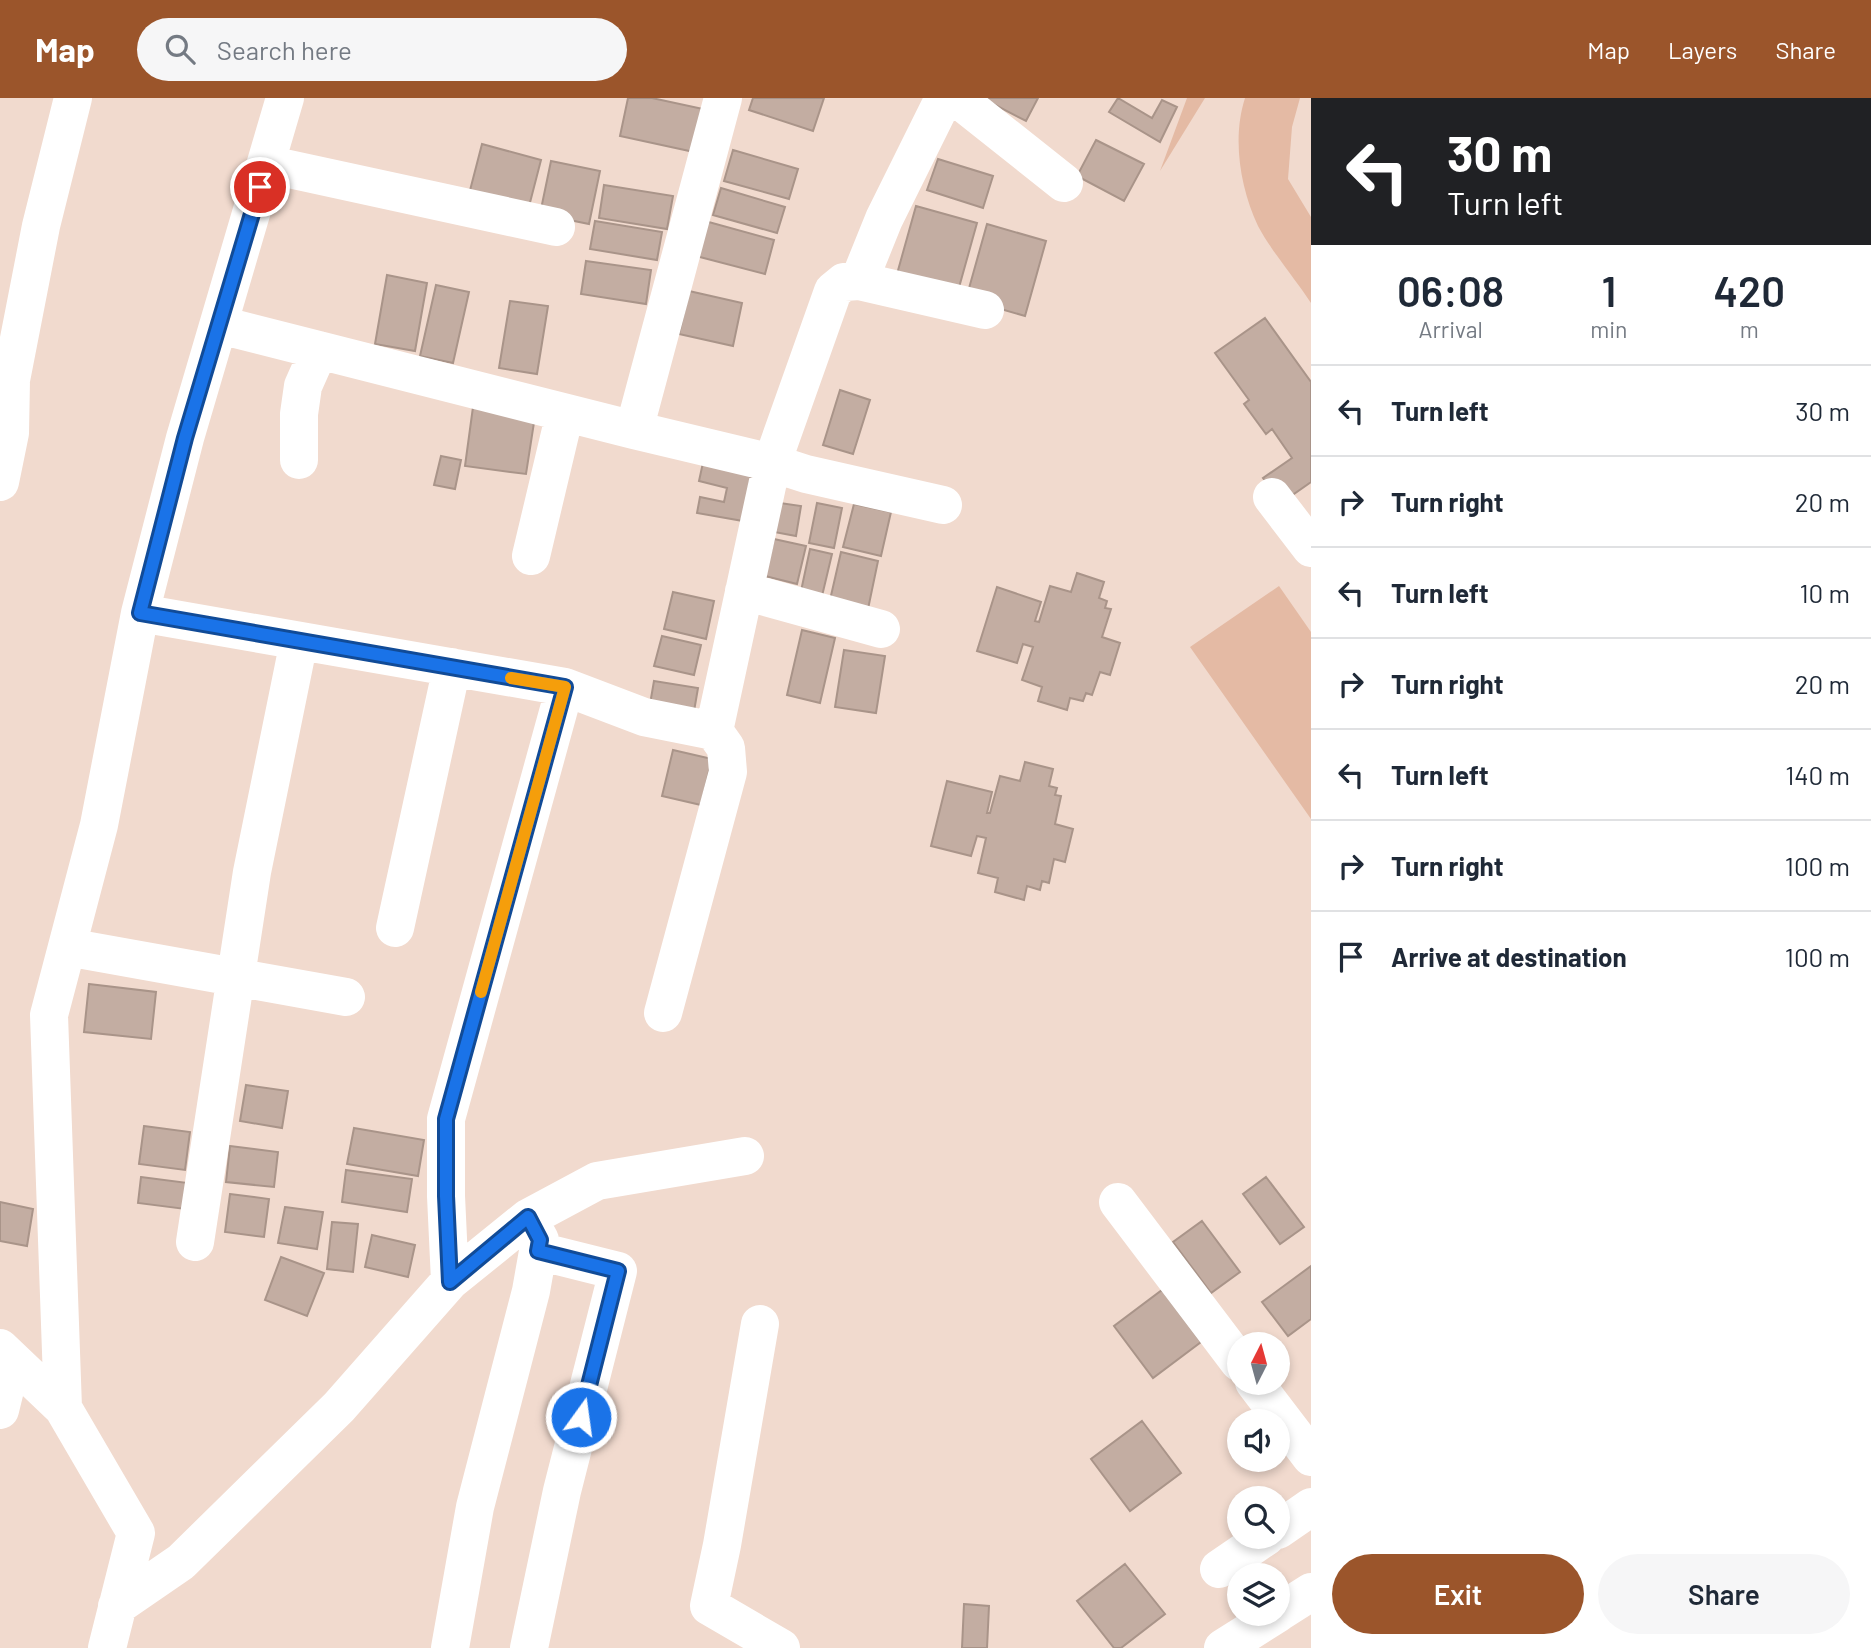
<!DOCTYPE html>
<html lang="en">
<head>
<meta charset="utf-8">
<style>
	:root { --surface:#fff; --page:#f6f6f7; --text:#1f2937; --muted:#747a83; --line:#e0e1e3; --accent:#9b552b }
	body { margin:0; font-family:Barlow,sans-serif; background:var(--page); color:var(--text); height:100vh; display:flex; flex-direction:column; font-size:26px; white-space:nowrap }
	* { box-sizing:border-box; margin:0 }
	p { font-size:23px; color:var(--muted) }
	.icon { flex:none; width:38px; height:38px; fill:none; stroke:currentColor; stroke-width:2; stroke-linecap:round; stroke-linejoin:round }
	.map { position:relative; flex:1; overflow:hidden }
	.side { display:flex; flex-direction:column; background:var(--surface); width:560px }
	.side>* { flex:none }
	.guide { background:#202124; color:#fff; overflow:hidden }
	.needle { width:46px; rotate:6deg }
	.tools { position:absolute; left:1227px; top:1234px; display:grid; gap:14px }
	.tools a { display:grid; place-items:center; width:63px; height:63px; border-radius:50%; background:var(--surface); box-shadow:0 4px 10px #0003; font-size:35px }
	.pin { position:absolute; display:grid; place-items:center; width:60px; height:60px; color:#fff; margin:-30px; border:4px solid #fff; border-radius:50%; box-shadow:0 2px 7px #0007 }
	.me { position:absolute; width:77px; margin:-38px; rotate:14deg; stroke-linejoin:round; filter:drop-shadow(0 0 5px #0008) }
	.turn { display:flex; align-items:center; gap:24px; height:147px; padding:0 21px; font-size:32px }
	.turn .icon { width:91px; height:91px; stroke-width:2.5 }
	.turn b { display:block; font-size:49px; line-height:60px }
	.eta { display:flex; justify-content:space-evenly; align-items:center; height:119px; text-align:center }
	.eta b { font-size:42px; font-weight:600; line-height:49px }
	.action { display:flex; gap:14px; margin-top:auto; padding:14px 21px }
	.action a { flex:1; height:80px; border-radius:42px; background:var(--accent); color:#fff; font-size:28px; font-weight:600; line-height:80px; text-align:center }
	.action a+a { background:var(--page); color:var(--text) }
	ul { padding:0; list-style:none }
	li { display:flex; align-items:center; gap:21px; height:91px; padding:0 21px; border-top:2px solid var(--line) }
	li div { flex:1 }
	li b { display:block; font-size:26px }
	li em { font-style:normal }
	header { display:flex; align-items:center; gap:42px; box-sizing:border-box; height:98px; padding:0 35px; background:var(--accent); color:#fff }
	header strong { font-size:33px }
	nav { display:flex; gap:38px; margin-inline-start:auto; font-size:24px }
	.search { width:490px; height:63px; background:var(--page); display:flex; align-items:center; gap:18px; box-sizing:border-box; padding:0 24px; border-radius:38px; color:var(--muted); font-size:26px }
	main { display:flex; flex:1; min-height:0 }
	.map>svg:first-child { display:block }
	.green { fill:#e4baa4 }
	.building { fill:#c3ada2; stroke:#a99489; stroke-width:2 }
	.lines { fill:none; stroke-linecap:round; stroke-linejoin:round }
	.minor { stroke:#fff; stroke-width:38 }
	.route-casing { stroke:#114b97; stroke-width:18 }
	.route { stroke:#1a73e8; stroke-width:12 }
	.slow { stroke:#f59e0b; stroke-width:12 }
</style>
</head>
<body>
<header>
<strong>Map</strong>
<div class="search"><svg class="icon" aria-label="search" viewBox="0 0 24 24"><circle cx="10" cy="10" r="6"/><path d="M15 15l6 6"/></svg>Search here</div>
<nav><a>Map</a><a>Layers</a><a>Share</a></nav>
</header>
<main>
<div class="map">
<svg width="1311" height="1550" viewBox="0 0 1311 1550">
	<rect width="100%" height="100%" fill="#f1dace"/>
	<path class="green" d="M1187 0H1205L1160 73Z
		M1245 0H1300L1292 29 1288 81 1311 119V205C1296 182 1270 151 1258 128 1240 90 1232 40 1245 0Z
		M1279 488 1311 534V721L1190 549Z"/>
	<path class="building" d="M628 0H652L703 11 694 54 620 38Z
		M753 0H824L813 33 749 12Z
		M982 0H1038L1026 23Z
		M1118 0 1152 20 1162 2 1177 9 1160 44 1109 14Z
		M1096 42 1144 66 1124 103 1077 78Z
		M482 46 541 62 526 120 467 104Z
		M733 52 798 71 789 101 724 83Z
		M938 61 993 78 983 110 927 92Z
		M551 63 600 73 589 126 540 116Z
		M604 87 673 98 667 131 599 120Z
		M721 90 785 109 777 135 713 117Z
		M916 108 977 125 958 193 897 176Z
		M595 123 662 134 657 162 590 151Z
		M705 123 774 142 765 176 696 158Z
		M987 126 1046 143 1025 218 966 201Z
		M586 163 651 172 646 206 581 196Z
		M387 177 427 185 415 253 375 246Z
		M436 187 469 194 453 265 420 258Z
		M689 193 742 205 733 248 679 236Z
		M510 203 548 208 537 276 499 270Z
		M1265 220 1311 284V384L1281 405 1263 380 1292 360 1272 331 1266 336 1244 306 1249 302 1215 255Z
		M840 292 870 302 853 356 823 347Z
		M473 309 535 318 526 376 465 368Z
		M441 358 461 362 455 391 434 387Z
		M704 360 752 371 743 423 697 415 700 399 724 404 727 390 699 383Z
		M773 404 801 408 796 438 769 433Z
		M817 405 842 410 834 450 809 445Z
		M854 406 891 414 881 458 843 449Z
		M774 441 806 448 797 486 765 478Z
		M810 451 832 456 822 498 801 493Z
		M841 454 878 463 868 511 830 502Z
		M1077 475 1104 484 1099 500 1107 503 1105 510 1111 511 1102 539 1120 545 1110 577 1100 574 1092 597 1086 595 1083 603 1070 600 1067 612 1038 603 1042 589 1022 582 1033 549 1023 546 1017 565 977 553 997 489 1041 504 1035 523 1039 524 1050 488 1071 494Z
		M673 494 714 503 706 541 664 531Z
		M802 532 835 540 820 605 787 597Z
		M662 538 701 547 694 577 654 568Z
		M844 552 885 558 876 615 835 609Z
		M654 583 698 590 693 619 649 612Z
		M673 652 712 661 701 707 662 698Z
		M1025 664 1053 671 1049 688 1057 690 1055 697 1061 698 1055 726 1073 731 1065 764 1054 761 1049 785 1042 783 1040 792 1027 788 1024 802 995 794 998 780 978 775 986 740 977 738 971 758 931 748 947 683 992 694 987 715H990L1000 678 1020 683Z
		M89 886 156 894 151 941 84 934Z
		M246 987 288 993 282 1030 240 1023Z
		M144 1028 190 1034 185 1072 139 1066Z
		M354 1030 424 1042 418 1078 347 1066Z
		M230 1048 278 1054 274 1089 226 1084Z
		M346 1072 412 1081 407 1114 342 1104Z
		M141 1079 188 1085 185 1111 138 1105Z
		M1266 1079 1304 1129 1280 1146 1243 1096Z
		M230 1096 269 1101 264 1139 225 1134Z
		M0 1104 33 1111 27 1148 0 1143Z
		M285 1109 323 1114 317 1151 278 1145Z
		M1202 1123 1240 1174 1211 1195 1173 1144Z
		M332 1124 358 1126 353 1174 327 1171Z
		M372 1137 415 1147 408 1179 365 1169Z
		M281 1159 324 1175 307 1218 265 1202Z
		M1311 1168V1221L1288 1238 1262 1204Z
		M1162 1192 1201 1244 1153 1280 1114 1228Z
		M1142 1323 1181 1375 1130 1413 1091 1361Z
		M1125 1466 1165 1516 1121 1550H1114L1077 1503Z
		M964 1506 989 1508 987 1550H962Z"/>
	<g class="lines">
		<path class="minor" d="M957 0 1064 85
			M266 66 556 129
			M859 183 884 121 944 0
			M220 227 634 332 772 365 806 376 943 407
			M634 332 723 0
			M299 362V316L303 288 319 252
			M0 384 10 335 11 282 41 128 73 0
			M1272 399 1311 450
			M531 458 565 315
			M744 493 881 531
			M140 515 565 589 644 619 714 633 772 365 833 193 844 184 859 183 985 212
			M395 830 452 569
			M67 849 346 899
			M663 915 728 674 726 650 714 633
			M1118 1104 1239 1264
			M195 1144 252 774 299 543
			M450 1183 528 1120 597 1083 745 1058
			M760 1226 722 1447 709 1508 781 1550
			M0 1250 63 1310 136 1435 107 1550
			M1254 1284 1311 1359
			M63 1310 49 917 99 727 140 515 185 340 285 0
			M0 1312 12 1263
			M1278 1432 1311 1409
			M1219 1471 1267 1438
			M117 1508 181 1464 339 1309 450 1183 446 1098V1021L565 589
			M1278 1515 1311 1494
			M450 1550 475 1409 531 1193 540 1142 528 1120
			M529 1550 562 1393 618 1173 538 1153
			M1223 1550 1277 1516"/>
	</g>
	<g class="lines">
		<defs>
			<path id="route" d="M260 89 185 340 140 515 565 589 446 1021V1098L450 1184 528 1119 540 1142 538 1153 618 1173 581 1319"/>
		</defs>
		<use href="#route" class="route-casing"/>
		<use href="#route" class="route"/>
		<path class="slow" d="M481 894 565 589 511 580"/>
	</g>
</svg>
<div class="tools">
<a><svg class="needle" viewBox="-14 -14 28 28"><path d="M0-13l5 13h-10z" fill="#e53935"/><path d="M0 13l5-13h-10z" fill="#747a83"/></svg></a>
<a><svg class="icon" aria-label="sound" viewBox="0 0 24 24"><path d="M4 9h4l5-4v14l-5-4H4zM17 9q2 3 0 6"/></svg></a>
<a><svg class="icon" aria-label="search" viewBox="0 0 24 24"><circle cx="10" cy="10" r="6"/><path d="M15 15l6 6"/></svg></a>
<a><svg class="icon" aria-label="layers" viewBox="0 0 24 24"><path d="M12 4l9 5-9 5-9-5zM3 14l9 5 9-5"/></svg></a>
</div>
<div class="pin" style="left:260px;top:89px;background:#d93025"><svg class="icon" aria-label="arrive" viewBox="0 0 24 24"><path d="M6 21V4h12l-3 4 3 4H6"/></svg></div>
<svg class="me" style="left:581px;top:1319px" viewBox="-20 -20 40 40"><circle r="17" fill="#1a73e8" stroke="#fff" stroke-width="3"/><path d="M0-11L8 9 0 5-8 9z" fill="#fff"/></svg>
</div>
<section class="side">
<div class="guide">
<div class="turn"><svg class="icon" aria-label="left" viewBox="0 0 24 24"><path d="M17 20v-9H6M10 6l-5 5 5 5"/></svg><div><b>30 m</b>Turn left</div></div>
</div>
<div class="eta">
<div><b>06:08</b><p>Arrival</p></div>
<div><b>1</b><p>min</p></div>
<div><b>420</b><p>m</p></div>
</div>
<ul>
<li><svg class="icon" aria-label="left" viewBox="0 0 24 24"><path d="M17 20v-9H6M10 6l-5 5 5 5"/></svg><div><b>Turn left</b></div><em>30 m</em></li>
<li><svg class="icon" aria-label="right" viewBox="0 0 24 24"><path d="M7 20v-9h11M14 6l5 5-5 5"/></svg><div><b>Turn right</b></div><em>20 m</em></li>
<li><svg class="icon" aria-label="left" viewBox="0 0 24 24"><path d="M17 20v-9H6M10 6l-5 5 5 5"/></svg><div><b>Turn left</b></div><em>10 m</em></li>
<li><svg class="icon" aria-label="right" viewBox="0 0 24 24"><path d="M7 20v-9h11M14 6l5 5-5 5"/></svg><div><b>Turn right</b></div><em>20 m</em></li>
<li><svg class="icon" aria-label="left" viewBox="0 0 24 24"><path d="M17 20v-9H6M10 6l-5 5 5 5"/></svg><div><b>Turn left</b></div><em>140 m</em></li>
<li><svg class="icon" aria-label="right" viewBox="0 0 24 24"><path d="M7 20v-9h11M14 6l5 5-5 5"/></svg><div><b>Turn right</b></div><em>100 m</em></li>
<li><svg class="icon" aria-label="arrive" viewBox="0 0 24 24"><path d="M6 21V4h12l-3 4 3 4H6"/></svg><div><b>Arrive at destination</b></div><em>100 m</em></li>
</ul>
<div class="action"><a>Exit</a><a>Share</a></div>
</section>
</main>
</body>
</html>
